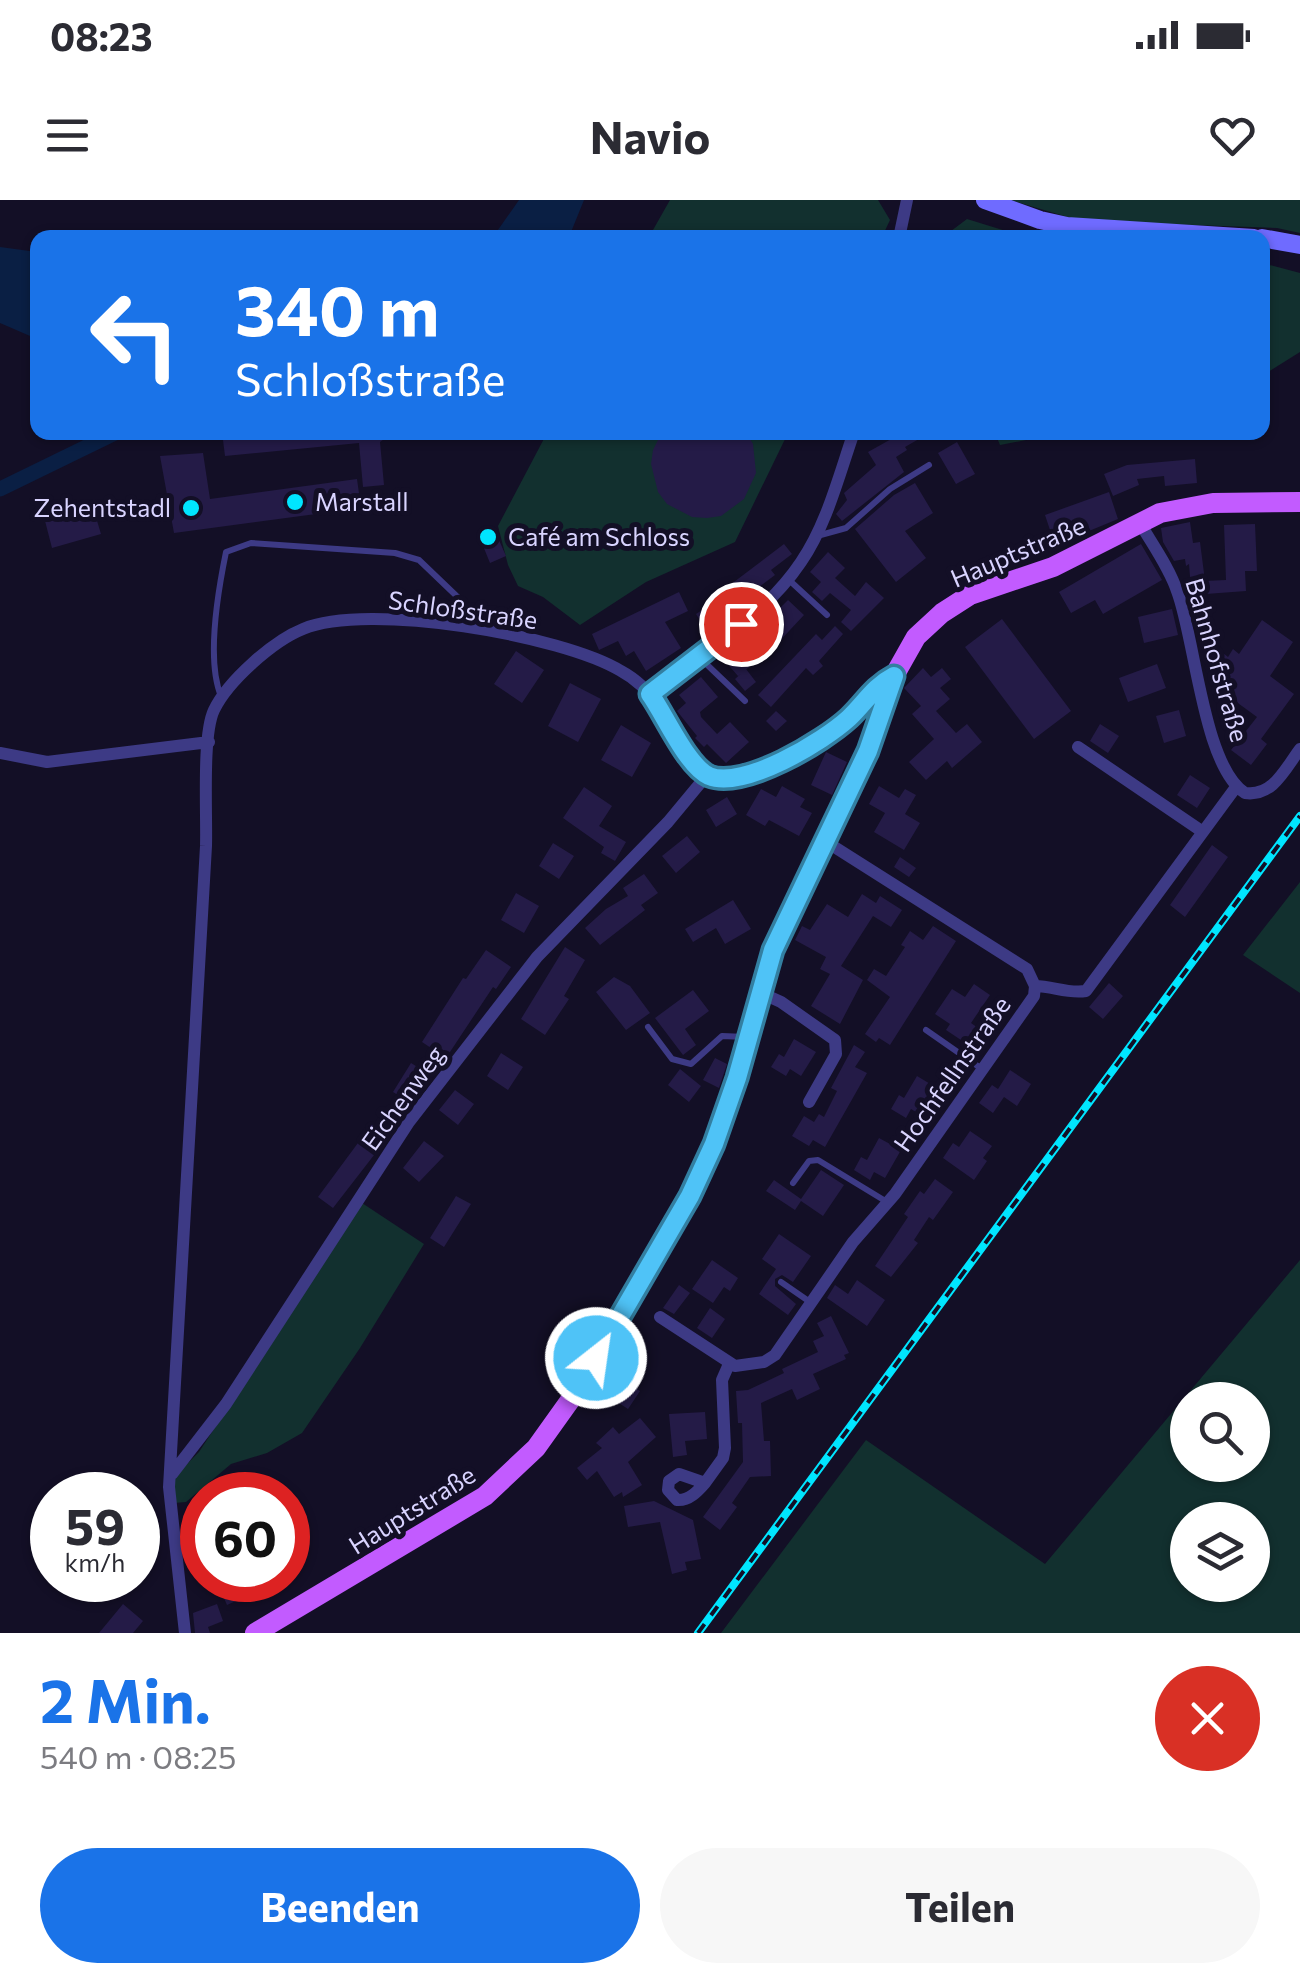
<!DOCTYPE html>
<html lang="de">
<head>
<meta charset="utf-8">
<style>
	:root { --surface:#fff; --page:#f7f7f7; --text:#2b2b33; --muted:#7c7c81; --accent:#1a73e8 }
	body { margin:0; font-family:Commissioner,sans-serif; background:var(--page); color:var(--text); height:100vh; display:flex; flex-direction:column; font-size:38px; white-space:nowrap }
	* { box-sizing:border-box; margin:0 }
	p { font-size:32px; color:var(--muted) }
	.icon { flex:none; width:55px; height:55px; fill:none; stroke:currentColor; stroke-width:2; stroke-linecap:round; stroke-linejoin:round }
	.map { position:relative; height:1433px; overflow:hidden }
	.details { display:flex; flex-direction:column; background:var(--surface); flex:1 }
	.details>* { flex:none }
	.hud { position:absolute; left:30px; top:30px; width:1240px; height:210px; border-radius:20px; box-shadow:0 2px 8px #0004; background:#1a73e8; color:#fff; overflow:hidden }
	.controls { position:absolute; left:1170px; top:1182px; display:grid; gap:20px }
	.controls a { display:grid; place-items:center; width:100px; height:100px; border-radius:50%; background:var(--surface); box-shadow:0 2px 8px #0004; font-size:50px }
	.speed { position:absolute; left:30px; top:1272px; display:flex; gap:20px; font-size:50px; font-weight:700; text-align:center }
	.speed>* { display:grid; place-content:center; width:130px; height:130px; border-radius:50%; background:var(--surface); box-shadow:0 2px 8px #0004; line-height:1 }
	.speed small { font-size:25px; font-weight:400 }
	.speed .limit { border:15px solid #d22; background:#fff; color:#111 }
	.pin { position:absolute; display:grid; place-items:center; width:85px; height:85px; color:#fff; margin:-42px; border:5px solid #fff; border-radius:50%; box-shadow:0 2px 10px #0007 }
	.me { position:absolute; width:110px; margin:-55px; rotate:30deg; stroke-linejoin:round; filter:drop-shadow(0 0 8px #0008) }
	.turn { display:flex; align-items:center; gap:35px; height:210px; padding:0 40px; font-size:45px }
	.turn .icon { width:130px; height:130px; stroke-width:2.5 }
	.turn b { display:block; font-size:70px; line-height:85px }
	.round { display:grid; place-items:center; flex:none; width:105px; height:105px; border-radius:52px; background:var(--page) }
	.headline { display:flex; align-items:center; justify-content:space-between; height:170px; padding:0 40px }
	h1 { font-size:60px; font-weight:700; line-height:75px; color:var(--accent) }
	.primary-button { display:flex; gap:20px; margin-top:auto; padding:20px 40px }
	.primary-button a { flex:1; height:115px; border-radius:60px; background:var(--accent); color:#fff; font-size:40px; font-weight:700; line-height:115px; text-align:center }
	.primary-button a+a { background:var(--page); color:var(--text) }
	.status { display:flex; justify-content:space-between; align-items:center; height:70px; padding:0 50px; background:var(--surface); direction:ltr }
	.status svg { height:28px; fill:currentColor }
	header { display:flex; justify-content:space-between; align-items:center; height:130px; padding:0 40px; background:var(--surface); font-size:45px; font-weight:700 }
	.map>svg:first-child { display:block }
	.green { fill:#12302f; fill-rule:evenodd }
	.water { fill:#0a1f44 }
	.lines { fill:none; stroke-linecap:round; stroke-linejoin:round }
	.canal { stroke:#0a1f44; stroke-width:15 }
	.building { fill:#241b47 }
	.service { stroke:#3d3a85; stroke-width:6 }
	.minor { stroke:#3d3a85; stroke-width:12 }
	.secondary { stroke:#6f6bff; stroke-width:18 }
	.primary { stroke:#c25bff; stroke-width:20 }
	.rail-casing { stroke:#00e5ff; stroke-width:8 }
	.rail { stroke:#130f26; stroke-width:4; stroke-dasharray:11; stroke-linecap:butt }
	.route-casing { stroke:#337fa1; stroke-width:25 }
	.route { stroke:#4fc3f7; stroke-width:18 }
	.poi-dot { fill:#00e5ff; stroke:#130f26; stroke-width:4 }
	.labels { text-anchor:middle; stroke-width:10; stroke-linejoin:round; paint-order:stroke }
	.poi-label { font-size:25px; fill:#d9d4ff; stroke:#130f26; text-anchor:start }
	.street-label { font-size:25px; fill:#d9d4ff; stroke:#130f26 }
</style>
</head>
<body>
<div class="status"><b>08:23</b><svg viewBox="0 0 49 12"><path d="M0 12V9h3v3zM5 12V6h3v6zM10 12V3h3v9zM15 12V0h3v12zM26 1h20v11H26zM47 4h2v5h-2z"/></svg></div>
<header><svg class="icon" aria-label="menu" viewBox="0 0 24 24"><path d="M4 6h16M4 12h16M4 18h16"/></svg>Navio<svg class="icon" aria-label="heart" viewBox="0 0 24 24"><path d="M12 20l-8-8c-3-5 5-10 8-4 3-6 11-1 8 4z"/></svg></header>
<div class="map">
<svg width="1300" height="1433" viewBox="0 0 1300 1433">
	<rect width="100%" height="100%" fill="#130f26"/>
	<path class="green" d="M670 0H878L890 20 882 37H649Z
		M1010 0H1300V33L1277 28 1108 22 1071 18Z
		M967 19 1025 37H943Z
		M1262 63 1300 73V152L1263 175Z
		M547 233H788L735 342 646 382 580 425 543 397 518 386 508 365 498 326Z
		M995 233H1062L1000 245Z
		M1300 682V793L1243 755Z
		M362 1003 424 1044 360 1148 302 1233 267 1253 231 1264 186 1302 174 1303 175 1276 199 1252Z
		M1300 1060V1433H721L866 1240 1045 1364ZM1252 1200V1265H1188V1200ZM1252 1320V1385H1188V1320Z"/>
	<path class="water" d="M519 0H584L569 37H493Z
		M0 47 37 52V139L0 123Z"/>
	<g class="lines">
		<path class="canal" d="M0 289 117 232"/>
	</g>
	<path class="building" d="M222 232H394L380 242 384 285 363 287 359 243 225 256Z
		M662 232H746L753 244 756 273 744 299 721 316 707 318 692 317 667 304 658 292 651 264 653 250Z
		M931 232 905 247 907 250 896 257 904 272 842 321 836 314 847 300 844 293 876 265 868 252 902 233Z
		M957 242 975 274 956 284 938 253Z
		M203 253 210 299 357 279 361 308 174 333 160 256Z
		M1195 259 1197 283 1165 286 1164 276 1137 279 1139 285 1113 296 1104 274 1127 265Z
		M915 283 933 313 905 331 926 358 896 382 855 329 894 295Z
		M1109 292 1118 319 1055 345 1045 315Z
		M92 304 101 334 52 348 44 317Z
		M1190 322 1193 343 1200 342 1205 381 1226 380 1224 325 1255 324 1257 371H1245L1246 391 1206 394V400L1192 401 1189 364 1186 366 1185 359 1174 361 1163 342 1161 328Z
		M494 329 506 356 490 363 479 336Z
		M784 344 792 354 771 370 775 375 732 407 735 411 706 430 696 414 729 392 726 388Z
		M1141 344 1162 380 1103 414 1095 400 1071 413 1059 392Z
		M828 352 845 368 835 378 855 396 866 382 884 398 851 431 841 422 851 410 830 393 822 401 812 392 821 382 810 372Z
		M679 392 688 411 665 422 681 448 646 471 634 451 626 456 618 441 599 450 592 434Z
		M788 400 804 415 775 446 738 476 723 459 746 440 754 450 775 428 767 421Z
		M1172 409 1178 435 1144 443 1138 417Z
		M1002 419 1071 511 1034 539 965 447Z
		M1262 420 1293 442 1270 476 1294 494 1261 539 1267 544 1251 565 1231 550 1257 517 1209 482 1219 468 1202 451 1209 442 1228 457 1233 449 1239 454Z
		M835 426 843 434 819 461 823 466 813 475 806 468 771 507 758 495 816 434 822 440Z
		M516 451 544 470 522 503 494 484Z
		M1157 464 1166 488 1128 502 1119 478Z
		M923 468 931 477 942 468 951 479 940 488 950 499 936 511 956 533 967 524 982 542 952 568 947 561 926 580 909 562 934 539 912 514 921 506 904 488Z
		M746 469 756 482 745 491 735 479Z
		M701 477 718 497 700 512 701 517 717 534 730 522 749 542 726 563 707 544 704 547 695 538 697 536 677 511 686 503 679 495Z
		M570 483 601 499 578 542 548 526Z
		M1179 510 1186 536 1164 543 1156 516Z
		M776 511 787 521 776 531 766 521Z
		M1100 524 1119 536 1108 553 1090 541Z
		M621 525 651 543 632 577 601 560Z
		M826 552 847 562 832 595 811 585Z
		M1190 575 1210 588 1197 608 1177 595Z
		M782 586 805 599 800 607 812 613 799 636 769 620 765 626 746 615 761 589 776 597Z
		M879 586 899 598 905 589 916 595 905 614 920 623 904 650 874 632 885 613 869 604Z
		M584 587 612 606 599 626 626 642 615 661 601 653 604 647 563 618Z
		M727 597 737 614 716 627 706 610Z
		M687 636 700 652 676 673 662 656Z
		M553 643 574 656 559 679 539 666Z
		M1212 645 1228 657 1185 717 1170 705Z
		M900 657 916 668 909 677 894 667Z
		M644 674 658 693 641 705 645 710 600 745 585 728 606 709 628 696 623 688Z
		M516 693 539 706 524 733 501 720Z
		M862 694 876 703 880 696 902 710 891 727 873 716 841 766 863 780 840 824 811 806 830 774 820 769 826 757 795 740 802 726 810 730 827 704 848 717Z
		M733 700 751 729 725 744 716 728 693 742 685 729Z
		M933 726 956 741 890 845 879 838 876 842 865 834 890 797 867 780 874 769 886 776 905 747 901 745 910 731 923 740Z
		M565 747 585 760 564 796 569 799 545 835 521 819Z
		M486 750 511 767 496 789 493 787 446 858 422 842 463 778 466 779Z
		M614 777 630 786 650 813 626 830 596 792Z
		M1109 783 1123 796 1103 819 1089 807Z
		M974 784 990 795 971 823 978 828 967 844 946 830 950 824 935 814 952 789 965 797Z
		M693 790 709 811 685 829 696 845 683 855 655 818Z
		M794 839 816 852 801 876 790 869 786 876 771 867 779 854 784 857Z
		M854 845 865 852 855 867 867 873 825 947 813 940 809 946 792 936 804 916 814 922 819 914 824 917 837 891 831 888Z
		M501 853 523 867 508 890 487 876Z
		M715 858 727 864 719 888 703 880Z
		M411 863 429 874 411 903 393 892Z
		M680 869 701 886 689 902 668 885Z
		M1010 870 1031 884 1017 906 1004 897 993 913 979 903 992 885 998 889Z
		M917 876 937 888 921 915 911 909 906 918 891 909 899 895 904 898Z
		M455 890 474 904 458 925 439 910Z
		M372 924 388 937 333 1008 318 997Z
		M970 931 992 946 983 958 987 961 974 980 943 958 953 943 959 947Z
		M879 938 901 950 885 978 874 972 870 980 854 970 861 957 867 960Z
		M424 941 444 956 419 982 403 968Z
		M821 970 844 985 823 1016 801 1001 795 1010 766 991 774 980 801 999Z
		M935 979 953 992 933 1020 929 1017 914 1040 918 1043 891 1077 875 1066 908 1017 904 1014 920 991 924 994Z
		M456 996 471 1004 444 1047 430 1038Z
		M779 1034 811 1056 793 1082 782 1075 775 1079V1086L796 1104 788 1115 759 1094 776 1069 762 1059Z
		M712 1060 738 1078 730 1091 724 1087 713 1103 692 1089Z
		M857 1080 885 1100 867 1126 827 1098 835 1085 848 1094Z
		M679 1085 690 1093 674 1114 663 1108Z
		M710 1108 725 1119 712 1138 697 1128Z
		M831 1116 849 1153 844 1155 846 1159 813 1174 820 1189 797 1200 792 1189 761 1203 764 1241H770L771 1276 750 1277 732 1303 737 1307 720 1330 703 1317 743 1262 742 1223H738L736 1191 748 1190 784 1173 782 1169 818 1152 813 1141 824 1136 817 1123Z
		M620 1178 640 1191 628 1209 608 1196Z
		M705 1212 707 1239 685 1241 687 1255 673 1257 669 1214Z
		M640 1218 656 1237 628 1262 642 1285 623 1297 622 1292 614 1297 597 1271 587 1280 577 1268 602 1248 596 1243 613 1227 619 1234Z
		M654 1301 693 1320 701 1359 685 1362 687 1370 672 1374 660 1322 628 1327 624 1306Z
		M138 1324H150L158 1353 138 1360Z
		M216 1380H251L258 1391 227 1405Z
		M123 1404 143 1421 133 1433H99Z
		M217 1404 223 1421 208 1427 210 1433H195L193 1413Z"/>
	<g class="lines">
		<path class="service" d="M817 336 846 328 890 289 929 265
			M789 380 827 415
			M700 458 745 501
			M221 496C206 460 218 391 226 352L251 343 395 353 419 360 491 429
			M648 827 672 859 691 864 722 836 746 837
			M926 830 982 869
			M793 983 809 961 818 960 887 1002
			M781 1082 810 1102"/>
		<path class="minor" d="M899 38 907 0
			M1140 323C1152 344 1169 367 1177 391 1195 437 1203 566 1245 593 1273 597 1285 569 1300 549
			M650 495C701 455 765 416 801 362 827 324 839 275 854 232
			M1078 547 1203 632
			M0 553 47 562 209 542
			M1035 786C1053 786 1067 794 1086 791L1236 587
			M759 792 781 802 835 840 836 854 809 902
			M660 1117 735 1166 764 1162 775 1155 853 1042 895 994 1034 796 1035 786 1027 769 825 641
			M172 1274 226 1204 409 922 537 757 668 622 707 575
			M705 1283 679 1274 669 1281 668 1290 677 1300C689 1301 698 1291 705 1283L723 1258 725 1248 722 1180 729 1164
			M185 1433 169 1287 206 646C207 614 202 535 214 510 228 481 273 441 303 429 367 402 562 435 621 471 636 479 650 493 660 507 672 525 691 574 714 577 755 582 822 545 850 517 866 501 874 487 894 476"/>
		<path class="secondary" d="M985 0 1040 20 1067 26 1254 38
			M1262 38 1300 45"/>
		<path class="primary" d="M255 1433 485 1296 536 1248 571 1199 690 995 714 944 737 878 773 750 868 551 894 476 916 437 942 413 970 395 1053 367 1160 313 1213 303 1300 302"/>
		<defs>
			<path id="rail" d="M698 1433 1300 616"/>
		</defs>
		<use href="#rail" class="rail-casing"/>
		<use href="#rail" class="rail"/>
	</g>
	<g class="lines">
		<defs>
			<path id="route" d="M596 1158 690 996 714 944 737 878 773 750 868 551 894 476C873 487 865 503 849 518 824 541 744 590 709 576 687 566 665 515 650 494L741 424"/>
		</defs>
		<use href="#route" class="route-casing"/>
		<use href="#route" class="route"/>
	</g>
	<g class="poi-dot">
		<circle cx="295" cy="302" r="10"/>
		<circle cx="191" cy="308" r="10"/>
		<circle cx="488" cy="337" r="10"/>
	</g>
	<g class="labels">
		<g class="poi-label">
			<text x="315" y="311">Marstall</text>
			<text x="171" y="317" text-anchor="end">Zehentstadl</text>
			<text x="508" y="346">Café am Schloss</text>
		</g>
		<g class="street-label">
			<text transform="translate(1018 352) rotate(-23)" y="9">Hauptstraße</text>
			<text transform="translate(463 410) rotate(8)" y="9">Schloßstraße</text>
			<text transform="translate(1217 460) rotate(74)" y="9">Bahnhofstraße</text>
			<text transform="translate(952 874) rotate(-55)" y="9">Hochfellnstraße</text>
			<text transform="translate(403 898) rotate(-54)" y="9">Eichenweg</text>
			<text transform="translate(412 1310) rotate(-32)" y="9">Hauptstraße</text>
		</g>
	</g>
</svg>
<div class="controls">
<a><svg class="icon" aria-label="search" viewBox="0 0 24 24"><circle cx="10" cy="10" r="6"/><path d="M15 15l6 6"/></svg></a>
<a><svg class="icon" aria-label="layers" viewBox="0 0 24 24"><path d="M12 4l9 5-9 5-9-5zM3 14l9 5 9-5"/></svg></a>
</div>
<div class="speed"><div>59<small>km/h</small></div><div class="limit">60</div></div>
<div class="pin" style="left:741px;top:424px;background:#d93025"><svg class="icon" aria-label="arrive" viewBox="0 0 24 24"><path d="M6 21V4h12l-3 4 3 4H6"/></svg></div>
<svg class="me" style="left:596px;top:1158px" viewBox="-20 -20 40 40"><circle r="17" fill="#4fc3f7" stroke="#fff" stroke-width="3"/><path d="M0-11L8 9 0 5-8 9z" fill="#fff"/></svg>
<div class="hud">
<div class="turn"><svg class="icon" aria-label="left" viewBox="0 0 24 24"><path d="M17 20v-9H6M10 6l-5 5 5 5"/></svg><div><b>340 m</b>Schloßstraße</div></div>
</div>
</div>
<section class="details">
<div class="headline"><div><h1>2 Min.</h1><p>540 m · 08:25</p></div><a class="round" style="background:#d93025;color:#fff"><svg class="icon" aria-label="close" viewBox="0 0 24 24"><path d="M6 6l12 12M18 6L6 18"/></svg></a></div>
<div class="primary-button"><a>Beenden</a><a>Teilen</a></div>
</section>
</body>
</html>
